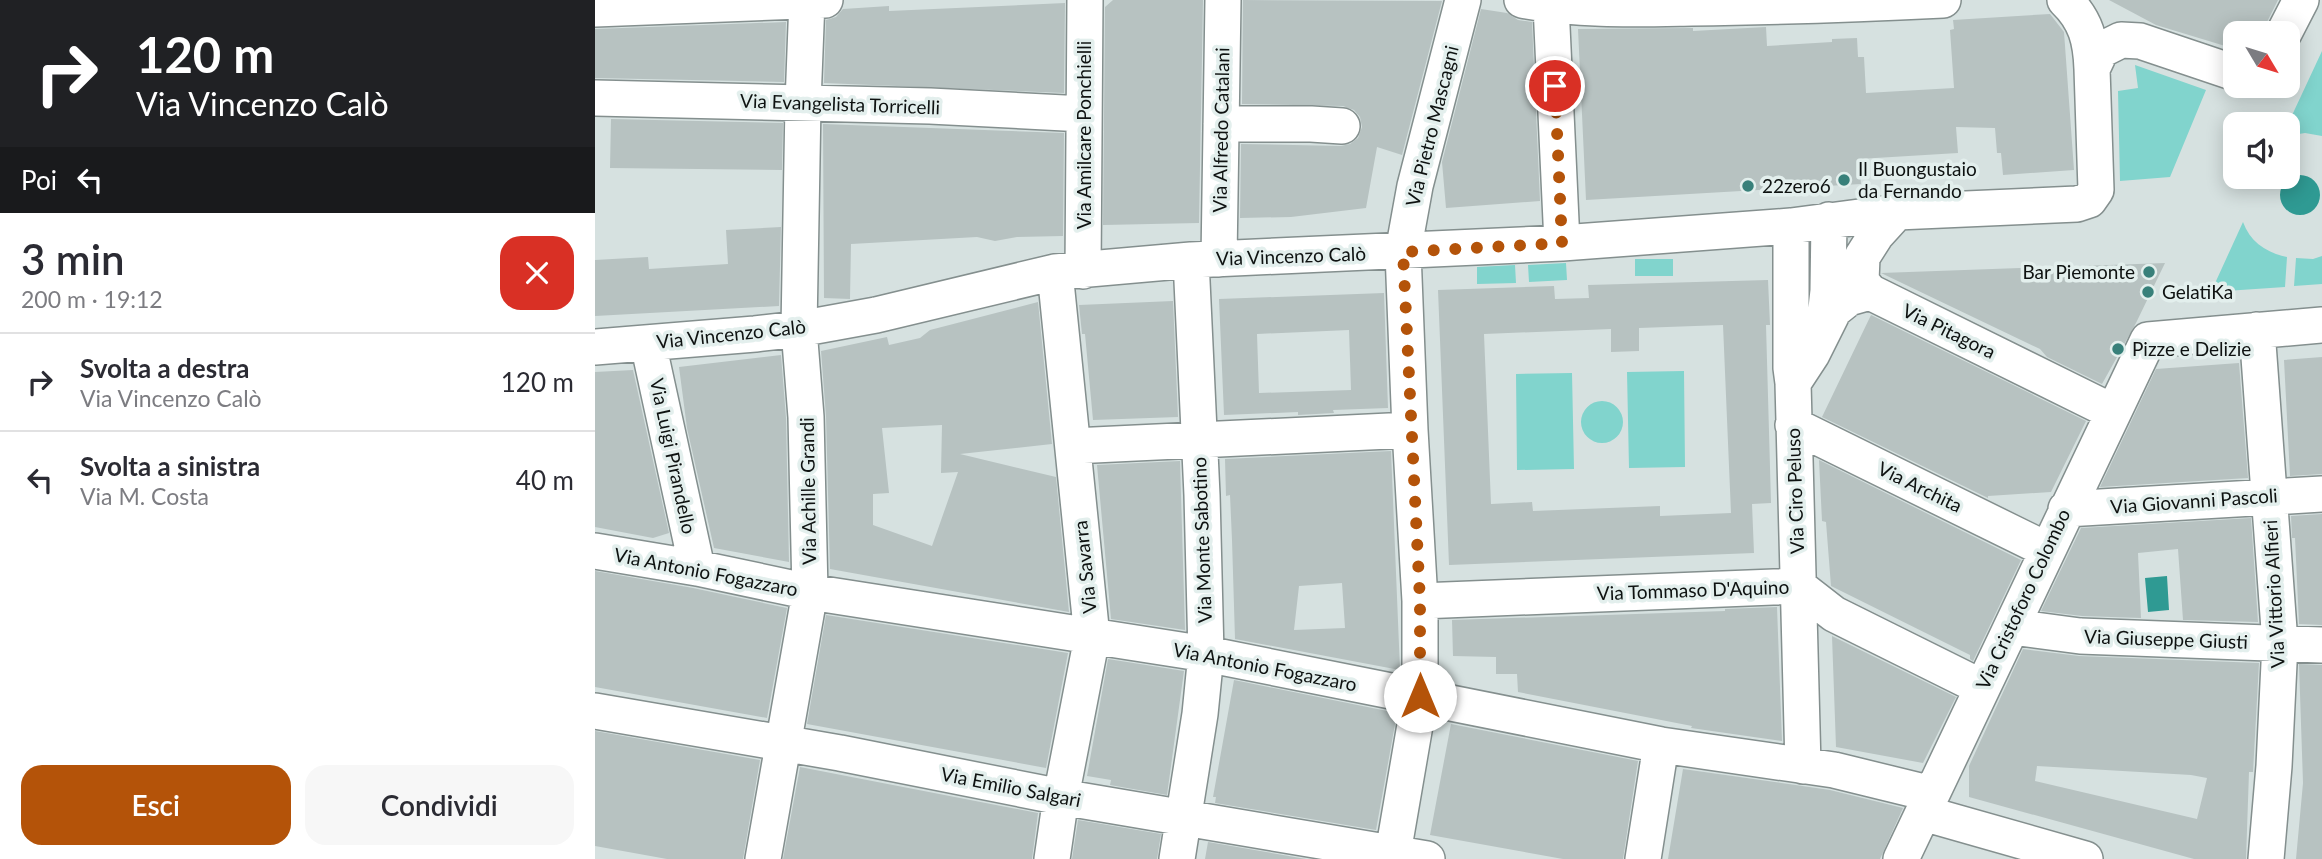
<!DOCTYPE html>
<html lang="it">
<head>
<meta charset="utf-8">
<style>
	:root { --surface:#fff; --page:#f7f7f7; --text:#2b2b33; --muted:#7c7c81; --line:#e1e1e2; --accent:#b45309 }
	body { margin:0; font-family:Lato,sans-serif; background:var(--page); color:var(--text); height:100vh; display:flex; flex-direction:column; font-size:26px; white-space:nowrap }
	* { box-sizing:border-box; margin:0 }
	p { font-size:23px; color:var(--muted) }
	.icon { flex:none; width:38px; height:38px; fill:none; stroke:currentColor; stroke-width:2; stroke-linecap:round; stroke-linejoin:round }
	.map { position:relative; flex:1; overflow:hidden }
	.panel { display:flex; flex-direction:column; background:var(--surface); width:595px }
	.panel>* { flex:none }
	.hud { background:#202124; color:#fff; overflow:hidden }
	.needle { width:46px; rotate:128deg }
	.controls { position:absolute; left:1628px; top:21px; display:grid; gap:14px }
	.controls a { display:grid; place-items:center; width:77px; height:77px; border-radius:14px; background:var(--surface); box-shadow:0 4px 18px #0003; font-size:35px }
	.pin { position:absolute; display:grid; place-items:center; width:60px; height:60px; color:#fff; margin:-30px; border:4px solid #fff; border-radius:50%; box-shadow:0 2px 7px #0007 }
	.me { position:absolute; width:77px; margin:-38px; rotate:0deg; stroke-linejoin:round; filter:drop-shadow(0 0 5px #0008) }
	.turn { display:flex; align-items:center; gap:24px; height:147px; padding:0 21px; font-size:32px }
	.turn .icon { width:91px; height:91px; stroke-width:2.5 }
	.turn b { display:block; font-size:49px; line-height:60px }
	.then { display:flex; align-items:center; height:66px; padding:0 21px; background:#0003; gap:14px; font-size:26px }
	.round { display:grid; place-items:center; flex:none; width:74px; height:74px; border-radius:21px; background:var(--page) }
	.head { display:flex; align-items:center; justify-content:space-between; height:119px; padding:0 21px }
	h1 { font-size:42px; font-weight:600; line-height:52px }
	.button { display:flex; gap:14px; margin-top:auto; padding:14px 21px }
	.button a { flex:1; height:80px; border-radius:21px; background:var(--accent); color:#fff; font-size:28px; font-weight:600; line-height:80px; text-align:center }
	.button a+a { background:var(--page); color:var(--text) }
	ul { padding:0; list-style:none }
	li { display:flex; align-items:center; gap:21px; height:98px; padding:0 21px; border-top:2px solid var(--line) }
	li div { flex:1 }
	li b { display:block; font-size:26px }
	li em { font-style:normal }
	main { display:flex; flex:1; min-height:0 }
	.map>svg:first-child { display:block }
	.green { fill:#81d4cd }
	.water { fill:#2f9a93 }
	.building { fill:#b7c2c1; fill-rule:evenodd }
	.lines { fill:none; stroke-linecap:round; stroke-linejoin:round }
	.minor-casing { stroke:#848f8e; stroke-width:38 }
	.minor { stroke:#fff; stroke-width:35 }
	.route { stroke:#b45309; stroke-width:12; stroke-dasharray:0 21.6 }
	.poi-dot { fill:#38807a; stroke:#e3efed; stroke-width:2.5 }
	.labels { text-anchor:middle; stroke-width:7; stroke-linejoin:round; paint-order:stroke }
	.street-label { font-size:19px; fill:#0e1211; stroke:#e3efed }
	.poi-label { font-size:19px; fill:#0e1211; stroke:#e3efed; text-anchor:start }
</style>
</head>
<body>
<main>
<section class="panel">
<div class="hud">
<div class="turn"><svg class="icon" aria-label="right" viewBox="0 0 24 24"><path d="M7 20v-9h11M14 6l5 5-5 5"/></svg><div><b>120 m</b>Via Vincenzo Calò</div></div>
<div class="then">Poi<svg class="icon" aria-label="left" viewBox="0 0 24 24"><path d="M17 20v-9H6M10 6l-5 5 5 5"/></svg></div>
</div>
<div class="head"><div><h1>3 min</h1><p>200 m · 19:12</p></div><a class="round" style="background:#d93025;color:#fff"><svg class="icon" aria-label="close" viewBox="0 0 24 24"><path d="M6 6l12 12M18 6L6 18"/></svg></a></div>
<ul>
<li><svg class="icon" aria-label="right" viewBox="0 0 24 24"><path d="M7 20v-9h11M14 6l5 5-5 5"/></svg><div><b>Svolta a destra</b><p>Via Vincenzo Calò</p></div><em>120 m</em></li>
<li><svg class="icon" aria-label="left" viewBox="0 0 24 24"><path d="M17 20v-9H6M10 6l-5 5 5 5"/></svg><div><b>Svolta a sinistra</b><p>Via M. Costa</p></div><em>40 m</em></li>
</ul>
<div class="button"><a>Esci</a><a>Condividi</a></div>
</section>
<div class="map">
<svg width="1727" height="859" viewBox="0 0 1727 859">
	<rect width="100%" height="100%" fill="#d6e1e0"/>
	<path class="green" d="M1727 51V136L1710 133 1692 136V126Z
		M1540 65 1611 90 1575 177 1525 181 1523 91 1543 88Z
		M1648 222C1655 242 1672 253 1692 257L1690 287 1616 292Z
		M1727 256V284L1699 286 1701 258 1718 259Z
		M1040 259H1078V276H1040Z
		M971 263 972 280 934 282 933 265Z
		M920 265 921 283 882 284V267Z
		M1089 371 1090 467 1034 468 1032 372Z
		M977 373 979 469 922 470 921 374Z
		M986 422a21 21 0 1 1 42 0a21 21 0 1 1-42 0Z"/>
	<path class="water" d="M1685 195a20 20 0 1 1 40 0a20 20 0 1 1-40 0Z
		M1572 576 1574 610 1553 612 1550 578Z"/>
	<path class="building" d="M518 0H608L604 223 508 225 510 7Z
		M648 0 847 1 807 155 782 147 771 208 696 217 645 218 646 144 746 146 755 144 763 138 767 127 765 117 759 110 748 106 647 104Z
		M1514 0H1683L1671 24 1669 33H1640V49L1561 25Z
		M470 3 469 93 229 83 231 20 241 17 248 9 294 6V11Z
		M886 9 912 13 923 20 937 22 945 201 851 208 847 162Z
		M1455 14 1469 32 1479 170 1408 175 1406 153H1402L1400 128 1361 127 1363 153 1264 159 1266 184 991 200 983 29 1098 28V31L1171 27 1172 46 1237 42V39L1262 38 1263 57H1269L1271 93 1359 88 1355 30 1359 29 1358 20Z
		M191 22 189 82 0 78V29Z
		M16 119 188 123 187 170 15 168Z
		M228 124 469 133 468 236 422 237 400 241 382 237 256 244 255 299 229 298Z
		M186 227 184 306 0 316V260L53 257 54 269 133 264 131 230Z
		M1570 263 1541 323 1507 384 1452 357 1445 349 1286 273Z
		M1173 280 1175 325H1171L1176 503 1157 504 1159 553 854 565 843 290 959 286 960 299 994 298 993 285ZM1128 325 1136 513 1065 516V506L938 511 937 502 896 504 889 334 1016 329V352L1044 351V328Z
		M789 293 793 408 738 410 739 413 703 415V412L629 415 624 299ZM754 330 756 390 664 393 662 334Z
		M578 301 583 417 498 420 490 334H487L484 305Z
		M443 302 457 444 365 454 461 477 474 612 235 569 231 416 226 351 292 337 294 345 325 338 335 330ZM347 425 346 473 363 472 337 546 278 525V494L294 493 287 428Z
		M1276 315 1491 421 1456 492 1393 496V498L1227 417Z
		M186 355 191 418 194 562 119 548 92 428 84 367Z
		M1727 357V474L1695 476 1689 360Z
		M1644 363 1653 478 1505 487 1561 369Z
		M38 370 74 533 58 538 0 527V372Z
		M796 451 805 670 640 639 637 540 635 495 631 496 630 459ZM747 583 750 628 699 630 704 586Z
		M1224 460 1426 560 1378 661 1375 659V655L1236 586 1231 522 1227 521Z
		M585 461 590 630 516 619 502 465Z
		M1727 514V625L1704 624 1700 538H1697L1696 516Z
		M1656 518 1663 622 1588 620 1583 549 1543 553 1546 618 1487 616 1446 611 1486 528Z
		M0 571 98 588 192 608 172 718 0 687Z
		M1182 607 1187 741 1096 728 1097 726 923 692 922 674H901V657L858 656 857 620 1130 611V609Z
		M231 615 473 653 451 768 212 724Z
		M1237 636 1361 697 1328 763 1241 747Z
		M1428 649 1484 656 1664 663 1658 772H1654L1651 859H1599L1374 797V766ZM1442 766 1596 775 1612 778 1602 819 1440 781Z
		M513 659 589 671 572 795 515 785 516 780 492 776Z
		M1704 664 1727 665V859H1701L1708 783Z
		M639 680 802 713 781 830 620 803 621 797H618Z
		M856 724 1043 761 1028 859H968L835 835Z
		M0 731 165 760 148 859H72L0 846Z
		M205 767 443 813 437 859H188Z
		M1088 769 1235 790 1308 808 1285 859H1073Z
		M483 820 566 834 562 859H477Z
		M613 842 711 859H610Z"/>
	<g class="lines">
		<defs>
			<path id="minor" d="M927 0C984 11 1040 9 1097 8 1181 7 1264 4 1348 0
				M1470 0C1491 20 1496 41 1497 69
				M956 5 967 243
				M0 9 230 0
				M1689 33 1706 0
				M0 98 335 106 489 114
				M626 124H716L747 126
				M1302 212 1281 235 1267 257 1266 281 1275 292 1518 412
				M1196 226V368L1198 383 1217 354 1239 310 1254 298 1275 292
				M624 259 628 0
				M488 271 490 0
				M1229 326 1233 291 1234 220
				M1662 330 1685 643 1679 766 1671 859
				M53 343 102 568
				M0 347 160 334 204 329 281 315 460 272 596 260 967 243 1196 226 1302 212 1482 204 1494 200 1501 190 1497 69 1506 50 1526 40 1545 41 1640 73
				M1198 383 1208 766
				M1198 425 1452 550
				M478 446 815 430
				M1471 509 1727 494
				M0 551 102 568 215 592 611 654 1066 745 1239 770 1337 794
				M825 601 1203 586 1239 614 1386 687
				M1417 627 1485 636 1727 645
				M0 711 245 753 466 797 832 859
				M1328 813 1490 859
				M168 859 215 592 211 417 204 329 208 103 212 0
				M457 859 466 797 497 637 460 272
				M582 859 605 714 611 654 607 495 596 260
				M797 859 825 696V601L815 430 808 252 820 186 868 0
				M1048 859 1066 745
				M1306 859 1553 340 1727 325"/>
		</defs>
		<use href="#minor" class="minor-casing"/>
		<use href="#minor" class="minor"/>
	</g>
	<g class="lines">
		<path class="route" d="M825 696V601L808 252 967 243 960 86"/>
	</g>
	<g class="poi-dot">
		<circle cx="1249" cy="180" r="7"/>
		<circle cx="1153" cy="186" r="7"/>
		<circle cx="1554" cy="272" r="7"/>
		<circle cx="1553" cy="292" r="7"/>
		<circle cx="1523" cy="349" r="7"/>
	</g>
	<g class="labels">
		<g class="street-label">
			<text transform="translate(245 104) rotate(2)" y="7">Via Evangelista Torricelli</text>
			<text transform="translate(837 126) rotate(-76)" y="7">Via Pietro Mascagni</text>
			<text transform="translate(626 130) rotate(-89)" y="7">Via Alfredo Catalani</text>
			<text transform="translate(489 135) rotate(-90)" y="7">Via Amilcare Ponchielli</text>
			<text transform="translate(696 256) rotate(-2)" y="7">Via Vincenzo Calò</text>
			<text transform="translate(1354 331) rotate(26)" y="7">Via Pitagora</text>
			<text transform="translate(136 334) rotate(-6)" y="7">Via Vincenzo Calò</text>
			<text transform="translate(78 456) rotate(78)" y="7">Via Luigi Pirandello</text>
			<text transform="translate(1325 487) rotate(26)" y="7">Via Archita</text>
			<text transform="translate(213 491) rotate(-91)" y="7">Via Achille Grandi</text>
			<text transform="translate(1200 491) rotate(-92)" y="7">Via Ciro Peluso</text>
			<text transform="translate(1599 501) rotate(-4)" y="7">Via Giovanni Pascoli</text>
			<text transform="translate(607 540) rotate(-92)" y="7">Via Monte Sabotino</text>
			<text transform="translate(490 567) rotate(-96)" y="7">Via Savarra</text>
			<text transform="translate(111 572) rotate(11)" y="7">Via Antonio Fogazzaro</text>
			<text transform="translate(1098 590) rotate(-2)" y="7">Via Tommaso D'Aquino</text>
			<text transform="translate(1679 594) rotate(-93)" y="7">Via Vittorio Alfieri</text>
			<text transform="translate(1428 599) rotate(-65)" y="7">Via Cristoforo Colombo</text>
			<text transform="translate(1571 639) rotate(2)" y="7">Via Giuseppe Giusti</text>
			<text transform="translate(670 667) rotate(11)" y="7">Via Antonio Fogazzaro</text>
			<text transform="translate(416 787) rotate(11)" y="7">Via Emilio Salgari</text>
		</g>
		<g class="poi-label">
			<text x="1263" y="176">Il Buongustaio<tspan x="1263" dy="22">da Fernando</tspan></text>
			<text x="1167" y="193">22zero6</text>
			<text x="1540" y="279" text-anchor="end">Bar Piemonte</text>
			<text x="1567" y="299">GelatiKa</text>
			<text x="1537" y="356">Pizze e Delizie</text>
		</g>
	</g>
</svg>
<div class="controls">
<a><svg class="needle" viewBox="-14 -14 28 28"><path d="M0-13l5 13h-10z" fill="#e53935"/><path d="M0 13l5-13h-10z" fill="#7c7c81"/></svg></a>
<a><svg class="icon" aria-label="sound" viewBox="0 0 24 24"><path d="M4 9h4l5-4v14l-5-4H4zM17 9q2 3 0 6"/></svg></a>
</div>
<div class="pin" style="left:960px;top:86px;background:#d93025"><svg class="icon" aria-label="arrive" viewBox="0 0 24 24"><path d="M6 21V4h12l-3 4 3 4H6"/></svg></div>
<svg class="me" style="left:825px;top:696px" viewBox="-20 -20 40 40"><circle r="19" fill="#fff"/><path d="M0-13L10 11 0 6-10 11z" fill="#b45309"/></svg>
</div>
</main>
</body>
</html>
